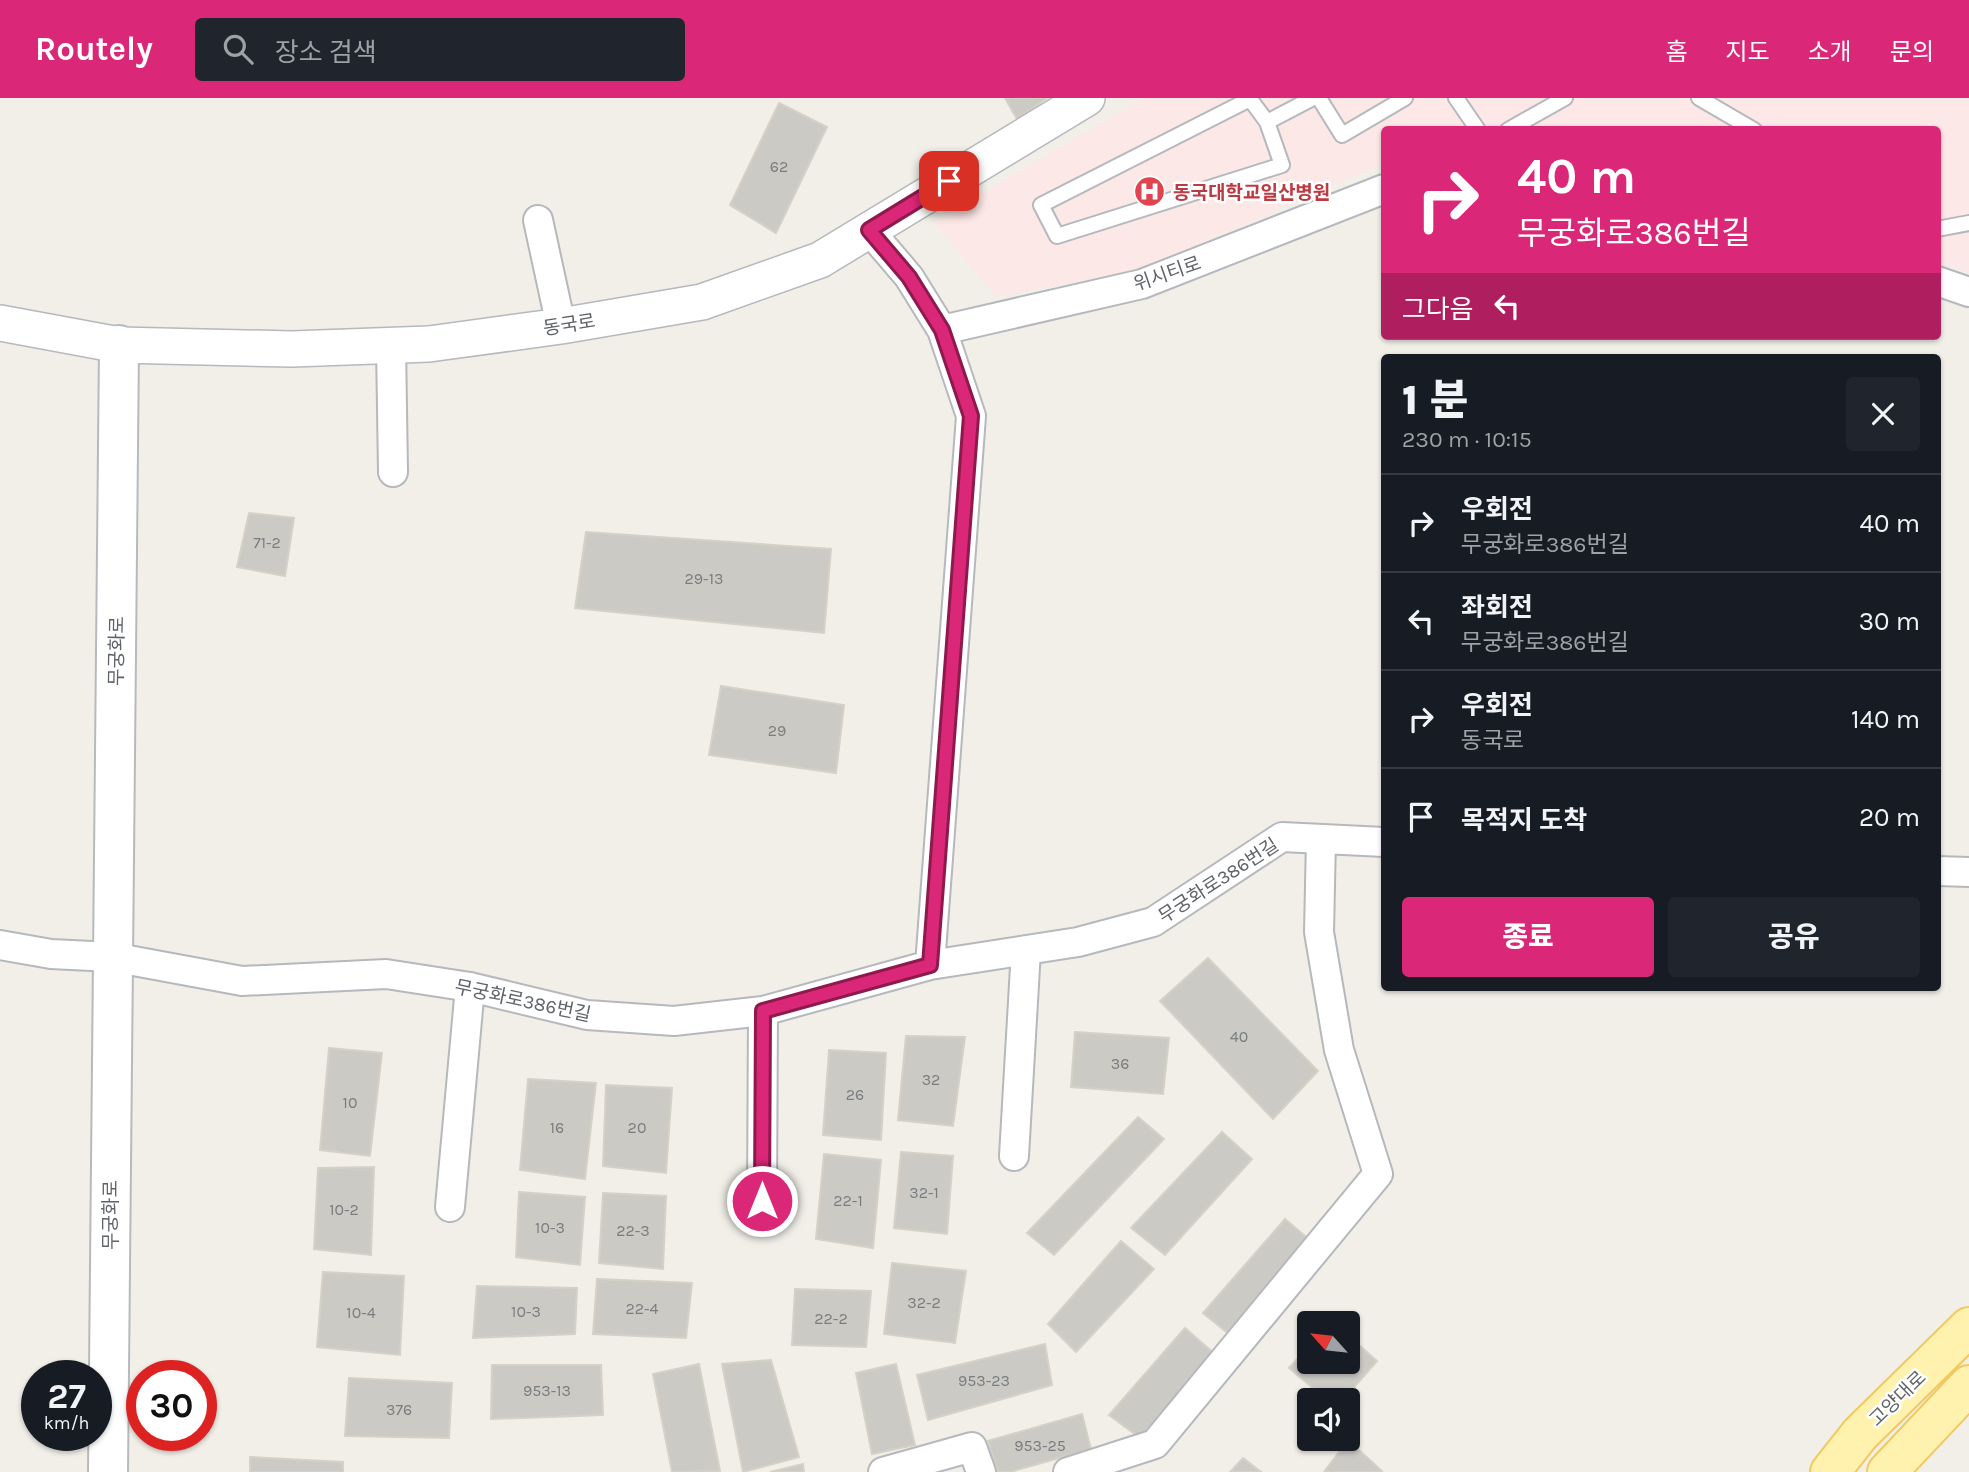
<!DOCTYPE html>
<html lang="ko">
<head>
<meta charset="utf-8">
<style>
	:root { --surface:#171b24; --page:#20242c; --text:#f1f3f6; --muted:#9ea1a6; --line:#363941; --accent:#db2777 }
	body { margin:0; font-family:Karla,"Noto Sans KR",sans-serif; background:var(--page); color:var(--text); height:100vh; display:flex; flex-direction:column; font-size:26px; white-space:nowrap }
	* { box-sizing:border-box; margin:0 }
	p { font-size:23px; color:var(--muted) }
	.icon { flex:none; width:38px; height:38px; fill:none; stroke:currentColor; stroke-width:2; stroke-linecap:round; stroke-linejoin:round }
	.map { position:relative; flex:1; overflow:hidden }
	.sheet { position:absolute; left:1381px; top:256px; width:560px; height:637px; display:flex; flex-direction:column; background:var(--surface); border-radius:7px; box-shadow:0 2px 5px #0004 }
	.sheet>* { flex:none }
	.top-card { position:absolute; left:1381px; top:28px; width:560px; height:214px; border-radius:7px; box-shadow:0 2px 5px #0004; background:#db2777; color:#fff; overflow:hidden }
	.needle { width:46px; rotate:297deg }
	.buttons { position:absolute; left:1297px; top:1213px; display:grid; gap:14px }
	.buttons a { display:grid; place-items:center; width:63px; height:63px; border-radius:7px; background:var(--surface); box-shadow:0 2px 5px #0004; font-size:35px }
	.speed { position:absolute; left:21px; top:1262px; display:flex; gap:14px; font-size:35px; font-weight:700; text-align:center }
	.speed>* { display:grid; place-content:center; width:91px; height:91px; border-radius:50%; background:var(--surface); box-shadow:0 2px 5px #0004; line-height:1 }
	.speed small { font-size:18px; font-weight:400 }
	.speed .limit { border:10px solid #d22; background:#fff; color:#111 }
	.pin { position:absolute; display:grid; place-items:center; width:60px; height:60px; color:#fff; margin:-30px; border-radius:14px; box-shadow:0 4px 10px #0006 }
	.me { position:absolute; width:77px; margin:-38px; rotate:0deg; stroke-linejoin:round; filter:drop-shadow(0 0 5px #0008) }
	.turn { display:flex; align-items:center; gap:24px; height:147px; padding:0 21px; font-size:32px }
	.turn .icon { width:91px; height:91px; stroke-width:2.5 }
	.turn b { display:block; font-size:49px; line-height:60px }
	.then { display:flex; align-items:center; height:66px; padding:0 21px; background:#0003; gap:14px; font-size:26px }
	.round { display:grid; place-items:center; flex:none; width:74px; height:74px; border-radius:7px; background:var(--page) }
	.summary { display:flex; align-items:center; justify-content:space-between; height:119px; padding:0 21px }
	h1 { font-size:42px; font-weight:800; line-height:52px }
	.button { display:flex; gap:14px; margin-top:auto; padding:14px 21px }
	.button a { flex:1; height:80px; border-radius:7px; background:var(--accent); color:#fff; font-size:28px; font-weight:800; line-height:80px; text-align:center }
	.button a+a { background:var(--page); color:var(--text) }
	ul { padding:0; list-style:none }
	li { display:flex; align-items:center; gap:21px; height:98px; padding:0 21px; border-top:2px solid var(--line) }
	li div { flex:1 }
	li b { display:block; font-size:26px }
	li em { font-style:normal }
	header { display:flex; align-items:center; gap:42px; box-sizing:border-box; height:98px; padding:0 35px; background:var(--accent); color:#fff }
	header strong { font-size:33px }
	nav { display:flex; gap:38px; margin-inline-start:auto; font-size:24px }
	.search { width:490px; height:63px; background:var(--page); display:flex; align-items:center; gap:18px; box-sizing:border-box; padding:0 24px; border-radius:7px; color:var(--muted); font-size:26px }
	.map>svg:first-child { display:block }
	.medical { fill:#fce8e6 }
	.building { fill:#cccac5; stroke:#d6d1c6; stroke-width:2 }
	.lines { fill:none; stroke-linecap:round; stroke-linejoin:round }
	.service-casing { stroke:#b5b8bc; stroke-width:18 }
	.minor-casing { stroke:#b5b8bc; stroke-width:32 }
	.tertiary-casing { stroke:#b5b8bc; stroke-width:38 }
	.secondary-casing { stroke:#b6babf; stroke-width:42 }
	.primary-casing { stroke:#f2c960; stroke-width:42 }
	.service { stroke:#fff; stroke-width:14 }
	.minor { stroke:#fff; stroke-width:28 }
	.tertiary { stroke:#fff; stroke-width:35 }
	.secondary { stroke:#fff; stroke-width:38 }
	.primary { stroke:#fff2af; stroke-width:38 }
	.route-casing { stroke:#8e194d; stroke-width:18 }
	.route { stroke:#db2777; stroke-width:12 }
	.labels { text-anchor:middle; stroke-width:5; stroke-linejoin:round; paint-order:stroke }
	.number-label { font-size:16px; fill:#7a7d7f }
	.health-label { font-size:19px; font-weight:bold; fill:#be3a42; stroke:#fff; text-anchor:start }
	.street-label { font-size:19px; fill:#5f6368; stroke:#fff }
</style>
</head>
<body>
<header>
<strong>Routely</strong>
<div class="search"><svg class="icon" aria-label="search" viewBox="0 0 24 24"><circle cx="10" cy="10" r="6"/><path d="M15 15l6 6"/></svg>장소 검색</div>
<nav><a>홈</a><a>지도</a><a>소개</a><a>문의</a></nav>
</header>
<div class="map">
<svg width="1969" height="1374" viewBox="0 0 1969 1374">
	<rect width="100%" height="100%" fill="#f1efe8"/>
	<path class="medical" d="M1144 0H1969V175L1937 162V32H1384V65L1139 172 997 199 933 124Z"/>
	<path class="building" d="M1005 0H1047L1017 21Z
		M779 5 827 29 776 135 730 107Z
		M249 415 294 420 285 478 237 469Z
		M586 434 831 451 824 535 575 510Z
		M721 588 844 607 836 675 709 657Z
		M1208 860 1318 973 1273 1021 1160 903Z
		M1075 934 1169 940 1163 996 1071 989Z
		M906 938 965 939 953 1028 898 1022Z
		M329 950 382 955 370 1058 320 1052Z
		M829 952 886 955 881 1042 823 1037Z
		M528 981 596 985 585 1081 520 1072Z
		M606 987 672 990 666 1075 603 1068Z
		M1138 1019 1164 1041 1054 1157 1027 1135Z
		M1222 1034 1252 1061 1165 1157 1131 1130Z
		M901 1054 953 1058 947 1136 894 1130Z
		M824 1056 881 1062 873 1150 816 1141Z
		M374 1069 371 1157 314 1151 318 1070Z
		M519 1094 585 1099 580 1167 516 1159Z
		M603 1095 666 1098 663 1171 599 1165Z
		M1285 1121 1310 1142 1229 1236 1203 1215Z
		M1121 1143 1154 1171 1076 1254 1048 1226Z
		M892 1165 966 1173 955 1245 884 1236Z
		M323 1174 404 1178 400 1257 317 1249Z
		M597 1181 692 1185 686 1240 593 1236Z
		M477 1188 577 1190 575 1236 473 1240Z
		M795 1191 871 1193 866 1249 792 1247Z
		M1185 1230 1216 1257 1140 1340 1109 1317Z
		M1348 1237 1377 1263 1343 1302H1327L1289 1270 1309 1248V1264H1348Z
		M1045 1246 1052 1287 928 1322 917 1277Z
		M771 1262 799 1359 743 1374 722 1266Z
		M699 1266 720 1373 672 1374 653 1276Z
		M896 1266 915 1347 872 1356 856 1275Z
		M492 1267H601L603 1317 491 1321Z
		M349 1280 452 1285 449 1340 345 1338Z
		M1082 1316 1091 1351 1010 1374H998L988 1343Z
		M1348 1342 1382 1373 1381 1374H1324Z
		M250 1359 343 1364V1374H250Z
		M1243 1360 1261 1374H1230Z
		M803 1366 804 1374H770Z"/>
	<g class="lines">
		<defs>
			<path id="service" d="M1319 0 1342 37 1405 0
				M1456 0 1478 32
				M1699 0 1754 32
				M1250 1 1267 24 1282 67 1057 138 1041 107Z
				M1267 24 1313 0
				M1508 32 1565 0
				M1937 131 1969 125"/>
			<path id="minor" d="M538 122 561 228
				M869 132 909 179 942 232 971 318 930 867
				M1937 183 1969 194
				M942 232 1142 186 1384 91
				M391 247 393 374
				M1937 773 1969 774
				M0 847 51 856 112 859 242 883 386 876 470 889 587 917 674 923 763 913 930 867 1078 844 1153 824 1282 739 1384 744
				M1014 1058 1026 852
				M762 1103 763 913
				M450 1109 470 889
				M883 1374 972 1349 981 1374
				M1068 1374 1155 1346 1378 1076 1339 952 1319 834 1321 741"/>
			<path id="tertiary" d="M0 225 119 247 292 251 429 246 561 228 702 204 820 162 1087 0"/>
			<path id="secondary" d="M108 1374 119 247"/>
			<path id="primary" d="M1830 1374 1860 1336 1969 1229
				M1887 1374 1969 1287"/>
		</defs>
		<use href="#service" class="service-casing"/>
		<use href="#minor" class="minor-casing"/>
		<use href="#tertiary" class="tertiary-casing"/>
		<use href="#secondary" class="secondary-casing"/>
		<use href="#primary" class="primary-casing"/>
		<use href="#service" class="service"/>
		<use href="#minor" class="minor"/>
		<use href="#tertiary" class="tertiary"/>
		<use href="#secondary" class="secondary"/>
		<use href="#primary" class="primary"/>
	</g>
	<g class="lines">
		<defs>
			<path id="route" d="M762 1103 763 913 930 867 971 318 942 232 909 179 869 132 949 83"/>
		</defs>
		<use href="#route" class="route-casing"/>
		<use href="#route" class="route"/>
	</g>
	<defs>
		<symbol id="hospital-disc" viewBox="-11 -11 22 22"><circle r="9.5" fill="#e0444e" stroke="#fff"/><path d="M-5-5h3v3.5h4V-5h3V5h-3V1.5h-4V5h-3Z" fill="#fff"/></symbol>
	</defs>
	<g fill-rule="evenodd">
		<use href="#hospital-disc" x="1132" y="76" width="35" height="35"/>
	</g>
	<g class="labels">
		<g class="number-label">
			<text x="779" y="74">62</text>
			<text x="267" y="450">71-2</text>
			<text x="704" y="486">29-13</text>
			<text x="777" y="638">29</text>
			<text x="1239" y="944">40</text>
			<text x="1120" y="971">36</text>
			<text x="931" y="987">32</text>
			<text x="855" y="1002">26</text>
			<text x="350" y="1010">10</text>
			<text x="557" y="1035">16</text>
			<text x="637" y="1035">20</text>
			<text x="924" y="1100">32-1</text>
			<text x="848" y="1108">22-1</text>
			<text x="344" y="1117">10-2</text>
			<text x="550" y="1135">10-3</text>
			<text x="633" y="1138">22-3</text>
			<text x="924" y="1210">32-2</text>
			<text x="642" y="1216">22-4</text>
			<text x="526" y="1219">10-3</text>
			<text x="361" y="1220">10-4</text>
			<text x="831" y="1226">22-2</text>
			<text x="984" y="1288">953-23</text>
			<text x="547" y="1298">953-13</text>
			<text x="399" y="1317">376</text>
			<text x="1040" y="1353">953-25</text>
		</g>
		<g class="health-label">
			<text x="1173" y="101">동국대학교일산병원</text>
		</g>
		<g class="street-label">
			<text transform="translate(1167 175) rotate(-19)" y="7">위시티로</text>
			<text transform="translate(569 226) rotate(-9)" y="7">동국로</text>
			<text transform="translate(116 553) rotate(-89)" y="7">무궁화로</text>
			<text transform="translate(1218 782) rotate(-33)" y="7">무궁화로386번길</text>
			<text transform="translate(523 902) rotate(12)" y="7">무궁화로386번길</text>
			<text transform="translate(110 1117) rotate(-90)" y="7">무궁화로</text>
			<text transform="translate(1897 1300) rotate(-44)" y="7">고양대로</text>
		</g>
	</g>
</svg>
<div class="buttons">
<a><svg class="needle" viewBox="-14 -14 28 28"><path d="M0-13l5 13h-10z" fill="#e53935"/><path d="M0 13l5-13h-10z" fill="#9ea1a6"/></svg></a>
<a><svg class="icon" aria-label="sound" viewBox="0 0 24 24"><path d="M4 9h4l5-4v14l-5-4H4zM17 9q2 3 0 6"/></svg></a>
</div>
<div class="speed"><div>27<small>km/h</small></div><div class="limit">30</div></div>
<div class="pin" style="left:949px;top:83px;background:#d93025"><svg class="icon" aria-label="arrive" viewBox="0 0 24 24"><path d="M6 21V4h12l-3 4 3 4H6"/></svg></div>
<svg class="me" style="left:762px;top:1103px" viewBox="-20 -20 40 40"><circle r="17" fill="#db2777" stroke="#fff" stroke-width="3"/><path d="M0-11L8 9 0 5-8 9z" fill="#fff"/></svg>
<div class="top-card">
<div class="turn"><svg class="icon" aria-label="right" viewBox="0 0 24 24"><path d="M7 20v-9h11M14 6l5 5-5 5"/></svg><div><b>40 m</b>무궁화로386번길</div></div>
<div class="then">그다음<svg class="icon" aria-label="left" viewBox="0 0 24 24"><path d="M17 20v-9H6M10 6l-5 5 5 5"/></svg></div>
</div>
<section class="sheet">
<div class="summary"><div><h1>1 분</h1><p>230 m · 10:15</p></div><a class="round"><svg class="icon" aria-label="close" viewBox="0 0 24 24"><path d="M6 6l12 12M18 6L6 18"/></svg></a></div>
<ul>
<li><svg class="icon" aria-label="right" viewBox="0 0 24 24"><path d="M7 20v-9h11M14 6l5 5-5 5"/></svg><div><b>우회전</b><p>무궁화로386번길</p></div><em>40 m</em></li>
<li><svg class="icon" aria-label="left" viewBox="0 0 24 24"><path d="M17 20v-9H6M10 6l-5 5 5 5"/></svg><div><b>좌회전</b><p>무궁화로386번길</p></div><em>30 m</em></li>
<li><svg class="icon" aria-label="right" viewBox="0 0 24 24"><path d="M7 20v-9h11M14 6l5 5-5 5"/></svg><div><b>우회전</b><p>동국로</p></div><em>140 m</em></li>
<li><svg class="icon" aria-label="arrive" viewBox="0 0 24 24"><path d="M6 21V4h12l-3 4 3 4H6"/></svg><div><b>목적지 도착</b></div><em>20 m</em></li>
</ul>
<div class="button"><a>종료</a><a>공유</a></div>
</section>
</div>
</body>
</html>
